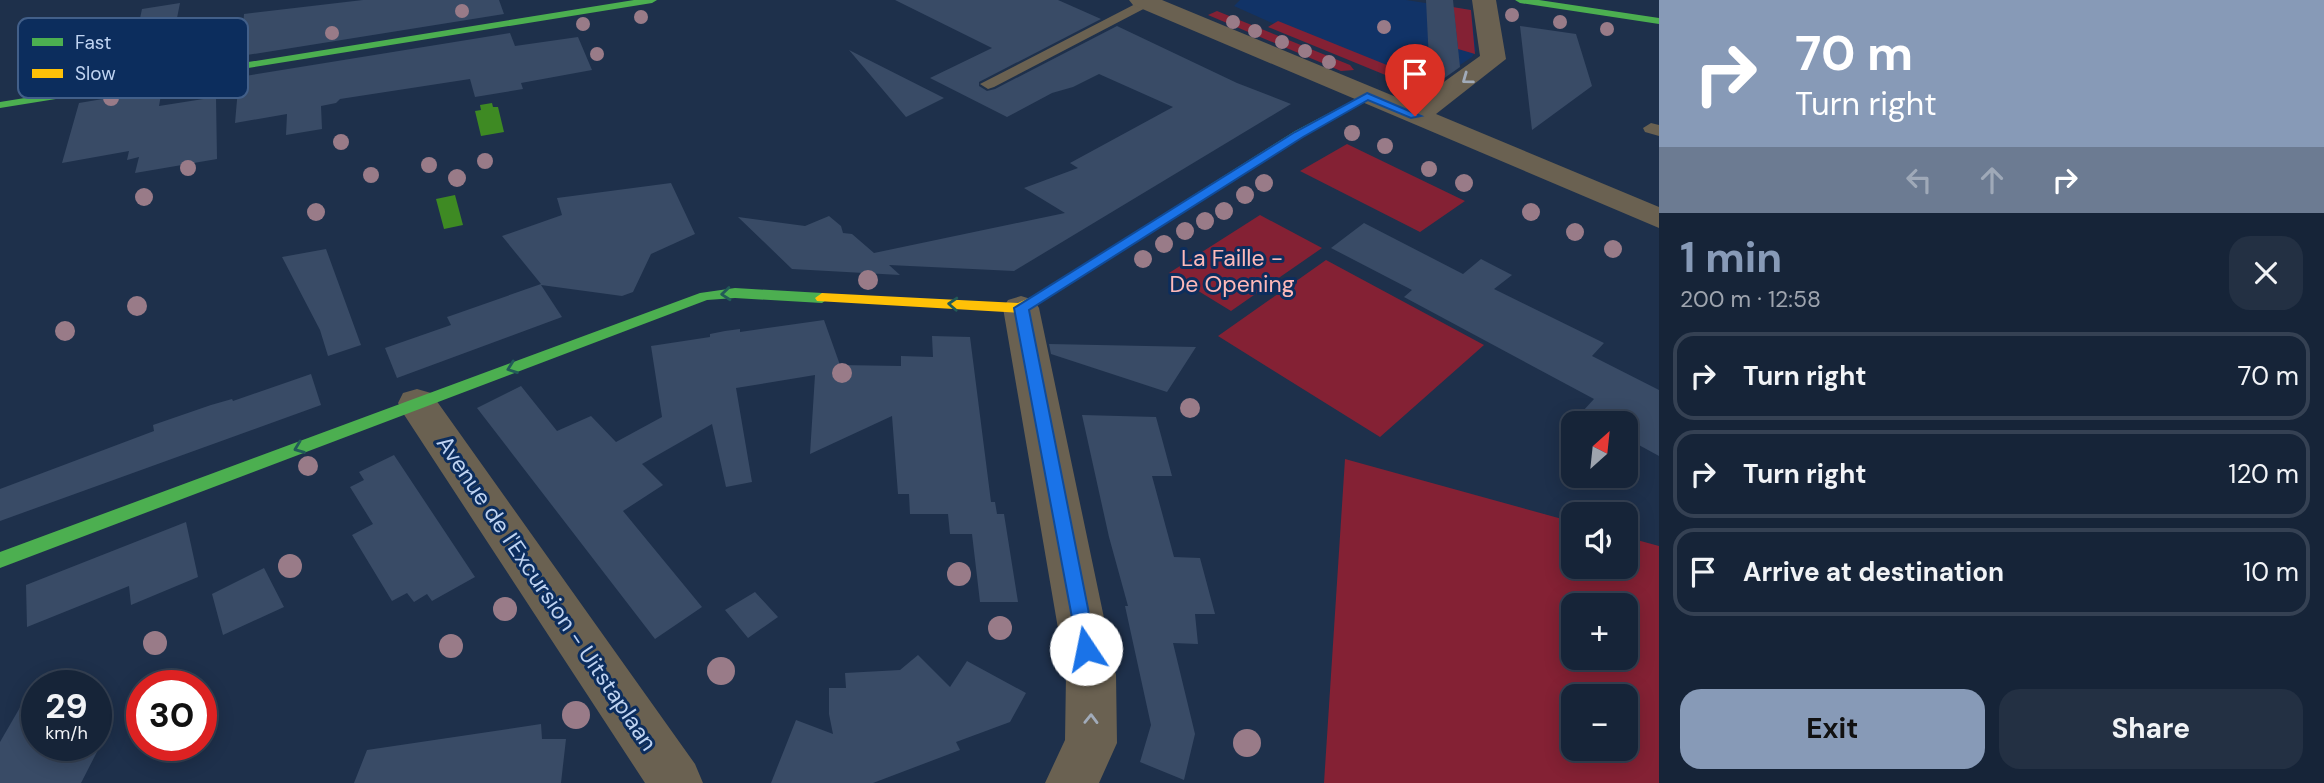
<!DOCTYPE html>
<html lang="en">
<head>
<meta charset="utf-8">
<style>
	:root { --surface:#162438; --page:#233043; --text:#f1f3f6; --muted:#9ea4ae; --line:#354153; --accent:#879ab7 }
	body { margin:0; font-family:"DM Sans",sans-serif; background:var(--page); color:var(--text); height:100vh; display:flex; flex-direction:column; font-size:26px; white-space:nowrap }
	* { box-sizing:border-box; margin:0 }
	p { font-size:23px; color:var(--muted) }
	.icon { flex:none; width:38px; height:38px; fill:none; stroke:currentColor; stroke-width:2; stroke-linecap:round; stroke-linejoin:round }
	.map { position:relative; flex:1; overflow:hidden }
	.sheet { display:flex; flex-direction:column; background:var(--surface); width:665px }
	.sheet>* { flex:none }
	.hud { background:#879ab7; color:#fff; overflow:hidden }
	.needle { width:46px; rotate:27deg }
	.buttons { position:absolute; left:1561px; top:411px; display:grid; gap:14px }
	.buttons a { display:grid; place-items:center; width:77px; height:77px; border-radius:14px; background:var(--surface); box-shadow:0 4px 18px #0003,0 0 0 2px var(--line); font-size:35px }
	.speed { position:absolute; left:21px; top:670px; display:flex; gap:14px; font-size:35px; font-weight:700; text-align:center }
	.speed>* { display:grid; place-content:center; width:91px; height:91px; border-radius:50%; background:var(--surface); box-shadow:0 4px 18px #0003,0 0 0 2px var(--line); line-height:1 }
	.speed small { font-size:18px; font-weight:400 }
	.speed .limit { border:10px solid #d22; background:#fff; color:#111 }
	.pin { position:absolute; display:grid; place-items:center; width:60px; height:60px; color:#fff; margin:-72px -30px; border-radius:50% 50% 50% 0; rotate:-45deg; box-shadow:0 0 7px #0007 }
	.pin .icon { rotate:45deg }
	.me { position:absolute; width:77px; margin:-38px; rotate:349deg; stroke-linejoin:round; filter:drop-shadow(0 0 5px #0008) }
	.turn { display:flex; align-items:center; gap:24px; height:147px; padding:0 21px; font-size:32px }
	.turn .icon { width:91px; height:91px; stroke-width:2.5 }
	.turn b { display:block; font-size:49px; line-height:60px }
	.lanes { display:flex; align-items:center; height:66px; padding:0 21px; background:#0003; justify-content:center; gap:35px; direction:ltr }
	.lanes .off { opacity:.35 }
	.round { display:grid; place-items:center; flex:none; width:74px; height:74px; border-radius:21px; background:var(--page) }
	.overview { display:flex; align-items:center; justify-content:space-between; height:119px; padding:0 21px }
	h1 { font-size:42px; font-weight:700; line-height:52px; color:var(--accent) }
	.primary-button { display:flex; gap:14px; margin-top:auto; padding:14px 21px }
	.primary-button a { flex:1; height:80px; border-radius:21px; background:var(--accent); color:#111; font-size:28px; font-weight:700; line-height:80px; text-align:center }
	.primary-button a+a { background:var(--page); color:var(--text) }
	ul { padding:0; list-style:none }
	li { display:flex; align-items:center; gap:21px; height:88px; margin:0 14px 10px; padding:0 7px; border:4px solid var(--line); border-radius:21px }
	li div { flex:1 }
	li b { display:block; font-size:26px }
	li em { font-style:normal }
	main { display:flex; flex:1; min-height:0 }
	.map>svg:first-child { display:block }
	.built { fill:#113367 }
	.green { fill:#842134; fill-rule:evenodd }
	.water { fill:#3e8a23 }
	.building { fill:#394b66 }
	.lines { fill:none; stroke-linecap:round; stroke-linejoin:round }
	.lane { fill:#6a6151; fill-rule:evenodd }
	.street { fill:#6a6151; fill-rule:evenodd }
	.fast { fill:#4caf50; fill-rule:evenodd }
	.slow { fill:#ffc107; fill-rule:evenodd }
	.tree { fill:#997b88 }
	.oneway { stroke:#a1abb9 }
	.oneway2 { stroke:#225a58 }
	.route { fill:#1a73e8; stroke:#114b97; stroke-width:2 }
	.labels { text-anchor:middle; stroke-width:6; stroke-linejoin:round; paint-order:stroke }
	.park-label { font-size:23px; fill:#fdb9b9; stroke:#0c2d5d }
	.street-label { font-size:23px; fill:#bfd3f1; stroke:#0c2d5d }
	.key { fill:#0c2d5d; stroke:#425f89; stroke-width:2 }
	.key-label { font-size:19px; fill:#bfd3f1 }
</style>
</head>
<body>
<main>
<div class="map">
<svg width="1659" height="783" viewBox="0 0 1659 783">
	<rect width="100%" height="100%" fill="#1e304b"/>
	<path class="built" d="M1240 0H1406L1471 10 1476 51 1472 57 1422 90 1234 6Z"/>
	<path class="green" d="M1428 3 1471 10 1475 54 1458 49 1454 13Z
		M1217 11 1350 65 1354 70 1341 71 1208 15Z
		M1278 21 1419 78 1433 84 1422 90 1268 27Z
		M1347 144 1465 201 1420 232 1300 171Z
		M1260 215 1322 248 1231 311 1169 273Z
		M1326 260 1484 345 1380 437 1218 336Z
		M1345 459 1573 522V567H1626V537L1659 546V783H1324ZM1573 606H1626V658H1573ZM1573 696H1626V749H1573Z"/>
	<path class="water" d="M492 103 493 107H498L504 132 481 136 475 111 481 110 480 105Z
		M455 195 463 225 444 229 436 199Z"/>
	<path class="building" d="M363 0H499L504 14 241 56 244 14Z
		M895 0H1058L1101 19 979 82V86L987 91 995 89 1117 26 1237 83 1291 104 1014 271 889 265 900 275 792 269 738 217 805 226 829 216 841 226 843 233 852 234 874 253 1065 213 1024 188 1078 168 1070 163 1173 107 1099 74 1073 87 1052 93 1007 117 930 78 992 48Z
		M1426 0H1453L1460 67 1436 84 1430 82Z
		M180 3 167 68 85 81 97 39 118 36 120 26 139 23 142 9Z
		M1520 26 1576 34 1592 86 1532 130Z
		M510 33 515 46 578 37 592 70 521 83 523 89 475 97 470 79 340 99 336 103 321 106 322 129 286 135 287 114 235 123 239 77Z
		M849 50 944 98 906 117Z
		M162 89 159 106 216 97 217 159 135 173 139 157 127 160 129 151 62 163 79 103Z
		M671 183 695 234 651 254 633 292 622 296 541 285 562 317 397 378 385 348 451 325 447 317 450 316 541 284 502 236 562 215 557 198Z
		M1364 223 1463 274 1481 259 1512 275 1494 289 1604 343 1592 356 1659 390V456L1626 438V424H1571L1594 399 1404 297 1412 290 1331 248Z
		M326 249 361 345 328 356 320 330 282 257Z
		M824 320 840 365 901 366V356L933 357 932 336 970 337 991 502H995L997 514H1004L1018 602H980L972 534H950L948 514H910L909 494H898L892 416 810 454 815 375 736 388 752 482 726 487 712 424 642 464 663 485 623 511 702 607 655 639 477 408 521 386 557 431 591 416 616 442 662 417 651 346 710 337V334L725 331 740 329V332Z
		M1049 344 1196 347 1167 392 1051 354Z
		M311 374 321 405 0 521V489L154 431 153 425 211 405 232 399 233 401Z
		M1082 415 1156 417 1172 476H1152L1174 557 1200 558 1215 614H1195L1198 644 1173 643 1195 734 1184 780 1140 762 1151 725 1125 606H1128L1109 537Z
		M394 455 475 577 432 601 427 594 414 602 407 593 392 601 352 535 373 524 350 487 364 480 359 472Z
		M186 522 198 577 131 605 129 586 27 627 26 585Z
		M264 568 284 607 223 635 212 594Z
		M755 592 778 617 748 638 725 610Z
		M918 655 950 687 967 661 1026 693 1010 722 956 742 960 750 873 783H771L796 720 833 734 829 714V688H846L845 673 900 670Z
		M37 678V746H100L81 783H0V742Z
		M541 724 542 739H566L561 783H354L367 750Z"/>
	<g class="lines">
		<path class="lane" d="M1143 0H1153L1155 3 994 87 988 89 980 84Z
			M1651 123 1659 125V136L1645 132 1643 128Z"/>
		<path class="street" d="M1129 0H1162L1413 104 1480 56 1472 0H1496L1506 59 1436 114 1659 207V228L1133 5Z
			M1021 296 1034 300 1039 308 1116 675 1117 743 1099 783H1045L1065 740 1066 675 1003 308 1008 300Z
			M417 389 431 393 695 764 703 783H645L403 413 398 403 403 393Z"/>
		<path class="fast" d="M634 0H657L652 3 0 108V102Z
			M1515 0H1539L1659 18V24L1520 3Z
			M1367 93 1371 94V98L1303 137 1036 305H1026L1024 302 1295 131Z
			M735 288 822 293 829 298 822 303 735 298 707 300 0 568V552L700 293Z"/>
		<path class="slow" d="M822 293 1018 303 1031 297 1038 302 1021 313 817 301 815 298Z"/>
	</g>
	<g class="tree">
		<circle cx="462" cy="11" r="7"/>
		<circle cx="1512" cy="15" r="7"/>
		<circle cx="641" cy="17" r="7"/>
		<circle cx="1233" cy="22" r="7"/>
		<circle cx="1560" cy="22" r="7"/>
		<circle cx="583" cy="24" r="7"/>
		<circle cx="1384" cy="27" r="7"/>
		<circle cx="1607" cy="29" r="7"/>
		<circle cx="1255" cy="31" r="7"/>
		<circle cx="332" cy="33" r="7"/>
		<circle cx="1282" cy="42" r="7"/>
		<circle cx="1305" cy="51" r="7"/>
		<circle cx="597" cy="54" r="7"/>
		<circle cx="1329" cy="62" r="7"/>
		<circle cx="154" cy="92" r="7"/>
		<circle cx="111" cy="98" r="8"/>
		<circle cx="1352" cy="133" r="8"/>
		<circle cx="341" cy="142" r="8"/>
		<circle cx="1385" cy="146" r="8"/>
		<circle cx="485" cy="161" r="8"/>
		<circle cx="429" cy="165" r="8"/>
		<circle cx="188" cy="168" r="8"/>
		<circle cx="1429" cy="169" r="8"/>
		<circle cx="371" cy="175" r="8"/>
		<circle cx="457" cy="178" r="9"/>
		<circle cx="1264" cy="183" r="9"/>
		<circle cx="1464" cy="183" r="9"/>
		<circle cx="1245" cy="195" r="9"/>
		<circle cx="144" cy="197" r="9"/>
		<circle cx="1224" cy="211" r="9"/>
		<circle cx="316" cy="212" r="9"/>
		<circle cx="1531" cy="212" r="9"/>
		<circle cx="1205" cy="221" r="9"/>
		<circle cx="1185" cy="231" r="9"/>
		<circle cx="1575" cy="232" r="9"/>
		<circle cx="1164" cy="244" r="9"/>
		<circle cx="1613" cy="249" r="9"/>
		<circle cx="1143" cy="259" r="9"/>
		<circle cx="868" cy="280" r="10"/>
		<circle cx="137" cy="306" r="10"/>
		<circle cx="65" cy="331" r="10"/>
		<circle cx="842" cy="373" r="10"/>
		<circle cx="1190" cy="408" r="10"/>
		<circle cx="308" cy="466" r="10"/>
		<circle cx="290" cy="566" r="12"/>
		<circle cx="959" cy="574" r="12"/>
		<circle cx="505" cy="609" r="12"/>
		<circle cx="1000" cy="628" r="12"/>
		<circle cx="155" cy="643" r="12"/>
		<circle cx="451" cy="646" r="12"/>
		<circle cx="721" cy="671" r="14"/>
		<circle cx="576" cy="715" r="14"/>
		<circle cx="1247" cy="743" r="14"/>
	</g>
	<defs><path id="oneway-chevron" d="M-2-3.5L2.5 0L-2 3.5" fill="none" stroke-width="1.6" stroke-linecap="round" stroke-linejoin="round" transform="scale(1.75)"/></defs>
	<g class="oneway">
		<use href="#oneway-chevron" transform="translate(1467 79) rotate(144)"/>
		<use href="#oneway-chevron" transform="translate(1091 719) rotate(-89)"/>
	</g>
	<g class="oneway2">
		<use href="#oneway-chevron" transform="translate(726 294) rotate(175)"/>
		<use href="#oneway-chevron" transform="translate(953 304) rotate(-177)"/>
		<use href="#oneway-chevron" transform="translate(512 368) rotate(160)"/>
		<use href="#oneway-chevron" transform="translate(299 448) rotate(159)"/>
	</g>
	<path class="route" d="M1367 93 1421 116 1411 118 1368 100 1303 137 1029 310 1096 649 1093 655 1086 658 1079 655 1014 308 1295 132Z"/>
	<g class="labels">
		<g class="park-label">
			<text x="1232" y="266">La Faille -<tspan x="1232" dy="26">De Opening</tspan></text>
		</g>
		<g class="street-label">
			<text transform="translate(547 593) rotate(56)" y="8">Avenue de l'Excursion - Uitstaplaan</text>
		</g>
	</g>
	<rect x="18" y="18" width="230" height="80" rx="10" class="key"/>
	<rect x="32" y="38" width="31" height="8" fill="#4caf50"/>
	<rect x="32" y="69" width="31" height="9" fill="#ffc107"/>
	<g class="key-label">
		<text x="75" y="49">Fast</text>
		<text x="75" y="80">Slow</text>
	</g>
</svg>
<div class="buttons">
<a><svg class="needle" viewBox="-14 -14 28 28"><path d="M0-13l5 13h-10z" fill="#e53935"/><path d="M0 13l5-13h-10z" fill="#9ea4ae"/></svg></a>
<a><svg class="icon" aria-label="sound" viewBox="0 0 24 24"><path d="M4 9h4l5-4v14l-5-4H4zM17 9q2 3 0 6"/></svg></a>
<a>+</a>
<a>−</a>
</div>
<div class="speed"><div>29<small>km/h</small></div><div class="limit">30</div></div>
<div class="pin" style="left:1415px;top:116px;background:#d93025"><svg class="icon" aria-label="arrive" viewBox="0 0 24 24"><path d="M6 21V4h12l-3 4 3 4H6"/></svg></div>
<svg class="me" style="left:1086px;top:649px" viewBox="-20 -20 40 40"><circle r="19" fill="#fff"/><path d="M0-13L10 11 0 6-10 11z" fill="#1a73e8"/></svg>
</div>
<section class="sheet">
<div class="hud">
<div class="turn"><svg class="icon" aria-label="right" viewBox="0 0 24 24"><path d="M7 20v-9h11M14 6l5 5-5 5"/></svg><div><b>70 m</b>Turn right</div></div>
<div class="lanes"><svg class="icon off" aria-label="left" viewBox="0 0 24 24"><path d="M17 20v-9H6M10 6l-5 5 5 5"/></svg><svg class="icon off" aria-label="ahead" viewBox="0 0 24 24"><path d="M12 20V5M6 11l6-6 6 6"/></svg><svg class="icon" aria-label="right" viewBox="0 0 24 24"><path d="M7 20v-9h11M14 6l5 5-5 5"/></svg></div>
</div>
<div class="overview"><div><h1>1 min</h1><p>200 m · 12:58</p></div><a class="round"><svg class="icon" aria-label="close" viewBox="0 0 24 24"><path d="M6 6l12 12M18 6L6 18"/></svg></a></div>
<ul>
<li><svg class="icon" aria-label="right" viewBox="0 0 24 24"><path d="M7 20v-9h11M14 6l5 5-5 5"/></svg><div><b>Turn right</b></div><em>70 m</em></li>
<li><svg class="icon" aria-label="right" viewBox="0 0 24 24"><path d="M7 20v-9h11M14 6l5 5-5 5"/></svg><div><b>Turn right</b></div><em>120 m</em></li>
<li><svg class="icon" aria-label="arrive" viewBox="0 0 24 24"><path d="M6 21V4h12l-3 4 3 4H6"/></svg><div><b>Arrive at destination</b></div><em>10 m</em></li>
</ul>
<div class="primary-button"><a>Exit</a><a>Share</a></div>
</section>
</main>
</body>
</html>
